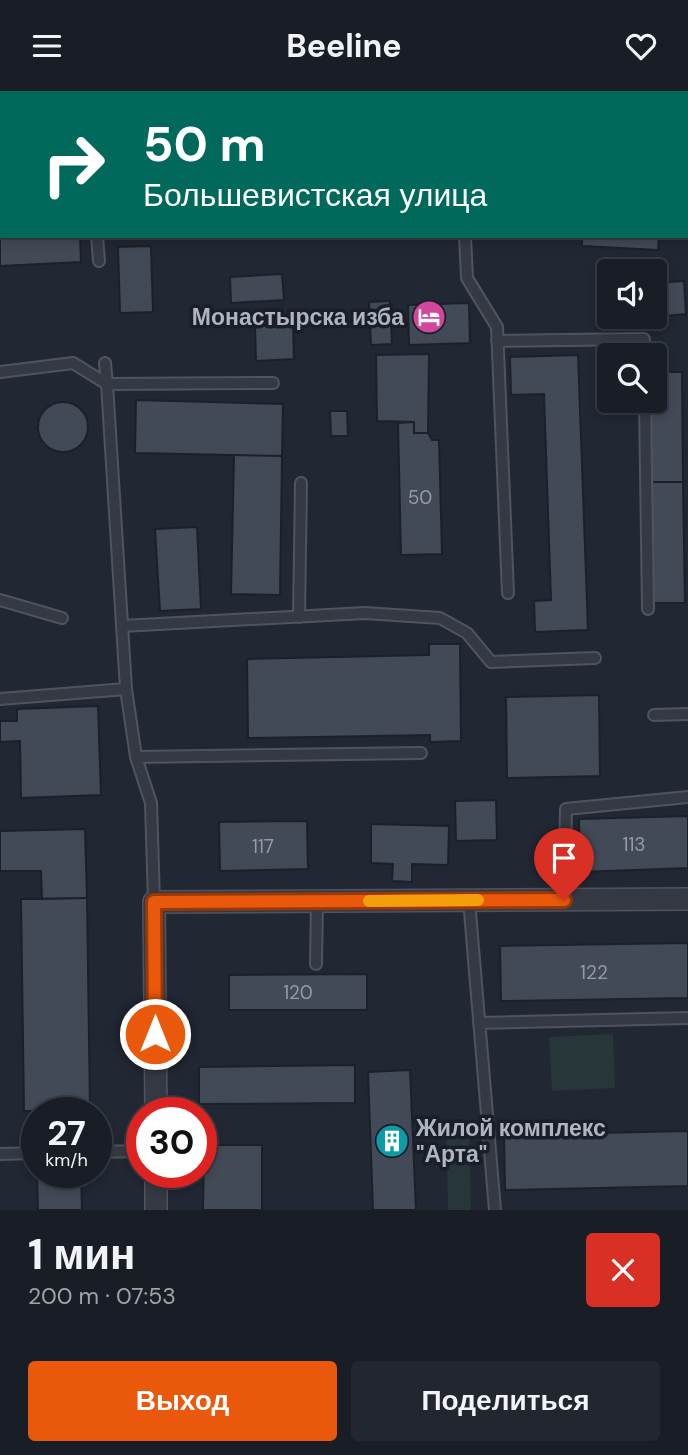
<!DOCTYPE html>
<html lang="ru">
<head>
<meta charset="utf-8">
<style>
	:root { --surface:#191d26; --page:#22262e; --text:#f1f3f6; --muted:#9fa2a7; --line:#373b43; --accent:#ea580c }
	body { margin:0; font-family:"DM Sans",sans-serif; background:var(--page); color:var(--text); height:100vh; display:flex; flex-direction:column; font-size:26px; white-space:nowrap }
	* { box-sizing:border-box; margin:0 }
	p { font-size:23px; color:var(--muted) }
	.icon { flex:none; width:38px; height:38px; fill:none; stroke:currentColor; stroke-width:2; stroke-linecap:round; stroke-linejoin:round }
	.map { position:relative; height:1119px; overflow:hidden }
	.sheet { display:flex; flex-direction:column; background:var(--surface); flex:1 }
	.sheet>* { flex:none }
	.guide { position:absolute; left:0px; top:0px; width:690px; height:147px; box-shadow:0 4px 10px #0003,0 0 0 2px var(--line); background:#00695c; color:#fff; overflow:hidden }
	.buttons { position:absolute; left:597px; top:168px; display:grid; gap:14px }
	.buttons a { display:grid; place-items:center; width:70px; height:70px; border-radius:7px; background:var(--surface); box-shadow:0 4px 10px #0003,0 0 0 2px var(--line); font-size:35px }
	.speed { position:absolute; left:21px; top:1006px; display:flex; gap:14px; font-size:35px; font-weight:700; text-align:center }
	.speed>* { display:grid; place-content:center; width:91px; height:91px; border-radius:50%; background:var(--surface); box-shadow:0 4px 10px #0003,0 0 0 2px var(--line); line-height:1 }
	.speed small { font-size:18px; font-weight:400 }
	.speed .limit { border:10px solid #d22; background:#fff; color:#111 }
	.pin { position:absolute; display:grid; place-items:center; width:60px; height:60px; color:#fff; margin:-72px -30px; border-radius:50% 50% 50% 0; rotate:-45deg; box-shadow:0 0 7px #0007 }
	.pin .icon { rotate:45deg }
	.me { position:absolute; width:77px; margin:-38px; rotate:0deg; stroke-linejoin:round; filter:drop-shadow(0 0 5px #0008) }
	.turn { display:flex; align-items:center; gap:24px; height:147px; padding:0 28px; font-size:32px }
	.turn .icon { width:91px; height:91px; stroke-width:2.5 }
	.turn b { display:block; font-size:49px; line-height:60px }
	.round { display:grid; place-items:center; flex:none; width:74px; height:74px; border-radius:7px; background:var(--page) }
	.summary { display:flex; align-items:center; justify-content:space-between; height:119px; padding:0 28px }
	h1 { font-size:42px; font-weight:700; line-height:52px }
	.cta { display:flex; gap:14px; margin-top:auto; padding:14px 28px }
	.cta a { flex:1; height:80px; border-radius:7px; background:var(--accent); color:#fff; font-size:28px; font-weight:700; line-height:80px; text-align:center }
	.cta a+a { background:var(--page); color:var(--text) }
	header { display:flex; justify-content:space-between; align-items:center; height:91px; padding:0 28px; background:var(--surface); font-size:32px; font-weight:700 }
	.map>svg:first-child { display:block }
	.green { fill:#273638 }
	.building { fill:#434a57; stroke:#1c202a; stroke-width:2 }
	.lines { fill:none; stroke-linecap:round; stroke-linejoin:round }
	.lane-casing { stroke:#4f545f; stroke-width:14 }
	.street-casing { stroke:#4f545f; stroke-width:24 }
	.lane { stroke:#353944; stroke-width:10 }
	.street { stroke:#353944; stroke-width:21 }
	.route-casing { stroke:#983908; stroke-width:18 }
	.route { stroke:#ea580c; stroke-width:12 }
	.slow { stroke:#f59e0b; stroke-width:12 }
	.labels { text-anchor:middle; stroke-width:7; stroke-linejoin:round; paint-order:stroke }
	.number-label { font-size:19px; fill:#949aa6 }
	.poi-label { font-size:23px; font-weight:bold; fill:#afb4c1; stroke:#1a1e28; text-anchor:end }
</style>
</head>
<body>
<header><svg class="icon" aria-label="menu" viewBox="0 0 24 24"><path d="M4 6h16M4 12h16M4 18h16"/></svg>Beeline<svg class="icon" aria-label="heart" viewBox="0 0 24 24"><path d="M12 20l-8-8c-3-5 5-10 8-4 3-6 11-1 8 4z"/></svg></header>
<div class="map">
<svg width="688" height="1119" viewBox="0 0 688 1119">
	<rect width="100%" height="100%" fill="#212733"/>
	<path class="green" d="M613 943 615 997 552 1000 549 946Z
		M469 1034 471 1119H448L446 1035Z"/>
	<path class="building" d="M0 31 2 145H80L81 171 0 175Z
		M582 145H659L658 159 582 155Z
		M151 155 153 221 120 222 118 156Z
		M282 183 284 209 231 212 230 186Z
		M684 190 686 223 654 226V192Z
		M390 210 392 253 371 254 369 211Z
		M469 212 470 252 409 254 408 214Z
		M293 234 294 268 256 270 255 235Z
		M429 263 428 342H414V331L377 330 376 264Z
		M578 264 588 539 535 541 534 510 551 509 544 303 511 304 510 266Z
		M654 281H682L683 391H649L648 310H654Z
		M136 309 283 313 282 365 135 362Z
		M38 336a25 25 0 1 1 50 0a25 25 0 1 1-50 0Z
		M330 320H347L348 345H331Z
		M414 331V342H428L432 349H439L442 463 401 464 398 332Z
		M234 364 282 365 280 504 231 503Z
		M649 391H683L685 512H651Z
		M197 436 201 518 160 520 155 438Z
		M429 553H460L461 650 430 651V644L248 647 247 568 429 564Z
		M599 604 600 685 507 687 506 606Z
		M98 615 101 704 21 707 20 650 0 651V630H17V618Z
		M496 709 497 749 456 750 455 710Z
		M688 725V777L580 781 579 728Z
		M307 730 308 778 220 780 219 731Z
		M371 733 449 735 448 774 412 773V791L392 790 393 773 371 772Z
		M85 738 87 807 42 808 41 780H0V740Z
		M87 807 90 1019 24 1020 21 808Z
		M688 852V907L501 910 500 855Z
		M367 883V919H229V884Z
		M355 974V1012L199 1013V976Z
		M410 979 416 1119H373L368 981Z
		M688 1040V1095L505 1099 504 1044Z
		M204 1054H262V1119H203Z
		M81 1083 82 1119H38L37 1085Z"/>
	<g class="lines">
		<defs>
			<path id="lane" d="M88 0 89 2
				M485 0V2
				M596 2 658 0
				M97 145 99 170
				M465 145 467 187 497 236 508 502
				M497 250 644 248V264
				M0 281 73 272 107 293 105 272
				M645 310 648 518
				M0 509 62 527
				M299 526 301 392
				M122 535 365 522 440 527 467 542 491 571 595 567
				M0 608 126 598
				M654 624 688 623
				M136 666 421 662
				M469 809 495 1119
				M564 809 566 718 688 706
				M154 811 151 712 136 666 126 598 107 293 273 292
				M316 873 317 810
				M479 932 688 927
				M96 1061 142 1060
				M0 1063 37 1062"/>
			<path id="street" d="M156 1022 154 811 688 808
				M156 1082V1119"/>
		</defs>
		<use href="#lane" class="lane-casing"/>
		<use href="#street" class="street-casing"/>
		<use href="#lane" class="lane"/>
		<use href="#street" class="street"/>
	</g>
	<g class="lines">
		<defs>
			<path id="route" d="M155 943 154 811 564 809"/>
		</defs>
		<use href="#route" class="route-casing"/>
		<use href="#route" class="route"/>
		<path class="slow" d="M369 810 478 809"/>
	</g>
	<defs>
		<symbol id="hotel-disc" viewBox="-11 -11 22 22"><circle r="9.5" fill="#d1479c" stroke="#1a1e28"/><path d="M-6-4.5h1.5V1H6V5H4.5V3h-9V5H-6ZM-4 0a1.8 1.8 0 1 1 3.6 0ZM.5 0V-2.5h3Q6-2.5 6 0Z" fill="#fff"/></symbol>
		<symbol id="building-disc" viewBox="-11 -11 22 22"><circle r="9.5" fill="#0f9aa8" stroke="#1a1e28"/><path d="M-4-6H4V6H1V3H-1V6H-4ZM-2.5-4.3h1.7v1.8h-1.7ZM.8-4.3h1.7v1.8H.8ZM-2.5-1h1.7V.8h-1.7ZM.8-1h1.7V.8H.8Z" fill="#fff"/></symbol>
	</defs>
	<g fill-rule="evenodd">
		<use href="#hotel-disc" x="410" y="207" width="38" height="38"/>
		<use href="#building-disc" x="373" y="1031" width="38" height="38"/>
	</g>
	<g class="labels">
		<g class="number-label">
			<text x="420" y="413">50</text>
			<text x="634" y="760">113</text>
			<text x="263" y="762">117</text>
			<text x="594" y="888">122</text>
			<text x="298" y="908">120</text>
		</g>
		<g class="poi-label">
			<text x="404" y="234">Монастырска изба</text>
			<text x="416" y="1045" text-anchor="start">Жилой комплекс<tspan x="416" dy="26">"Арта"</tspan></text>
		</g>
	</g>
</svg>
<div class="buttons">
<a><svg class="icon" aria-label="sound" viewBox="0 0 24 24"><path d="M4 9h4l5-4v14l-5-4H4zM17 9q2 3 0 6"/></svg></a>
<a><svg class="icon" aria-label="search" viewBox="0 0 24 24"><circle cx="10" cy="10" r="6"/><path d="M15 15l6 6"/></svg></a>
</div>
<div class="speed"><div>27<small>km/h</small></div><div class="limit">30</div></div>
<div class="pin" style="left:564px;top:809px;background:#d93025"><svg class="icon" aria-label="arrive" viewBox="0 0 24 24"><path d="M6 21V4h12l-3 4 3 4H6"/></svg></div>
<svg class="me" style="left:155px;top:943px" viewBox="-20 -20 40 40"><circle r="17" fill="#ea580c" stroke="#fff" stroke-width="3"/><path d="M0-11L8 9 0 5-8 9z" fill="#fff"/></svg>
<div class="guide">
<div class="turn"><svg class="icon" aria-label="right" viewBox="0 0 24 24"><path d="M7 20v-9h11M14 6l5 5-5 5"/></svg><div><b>50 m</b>Большевистская улица</div></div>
</div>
</div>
<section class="sheet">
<div class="summary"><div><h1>1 мин</h1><p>200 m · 07:53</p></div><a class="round" style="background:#d93025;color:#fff"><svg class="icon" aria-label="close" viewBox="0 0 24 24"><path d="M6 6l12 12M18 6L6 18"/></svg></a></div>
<div class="cta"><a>Выход</a><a>Поделиться</a></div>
</section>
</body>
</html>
